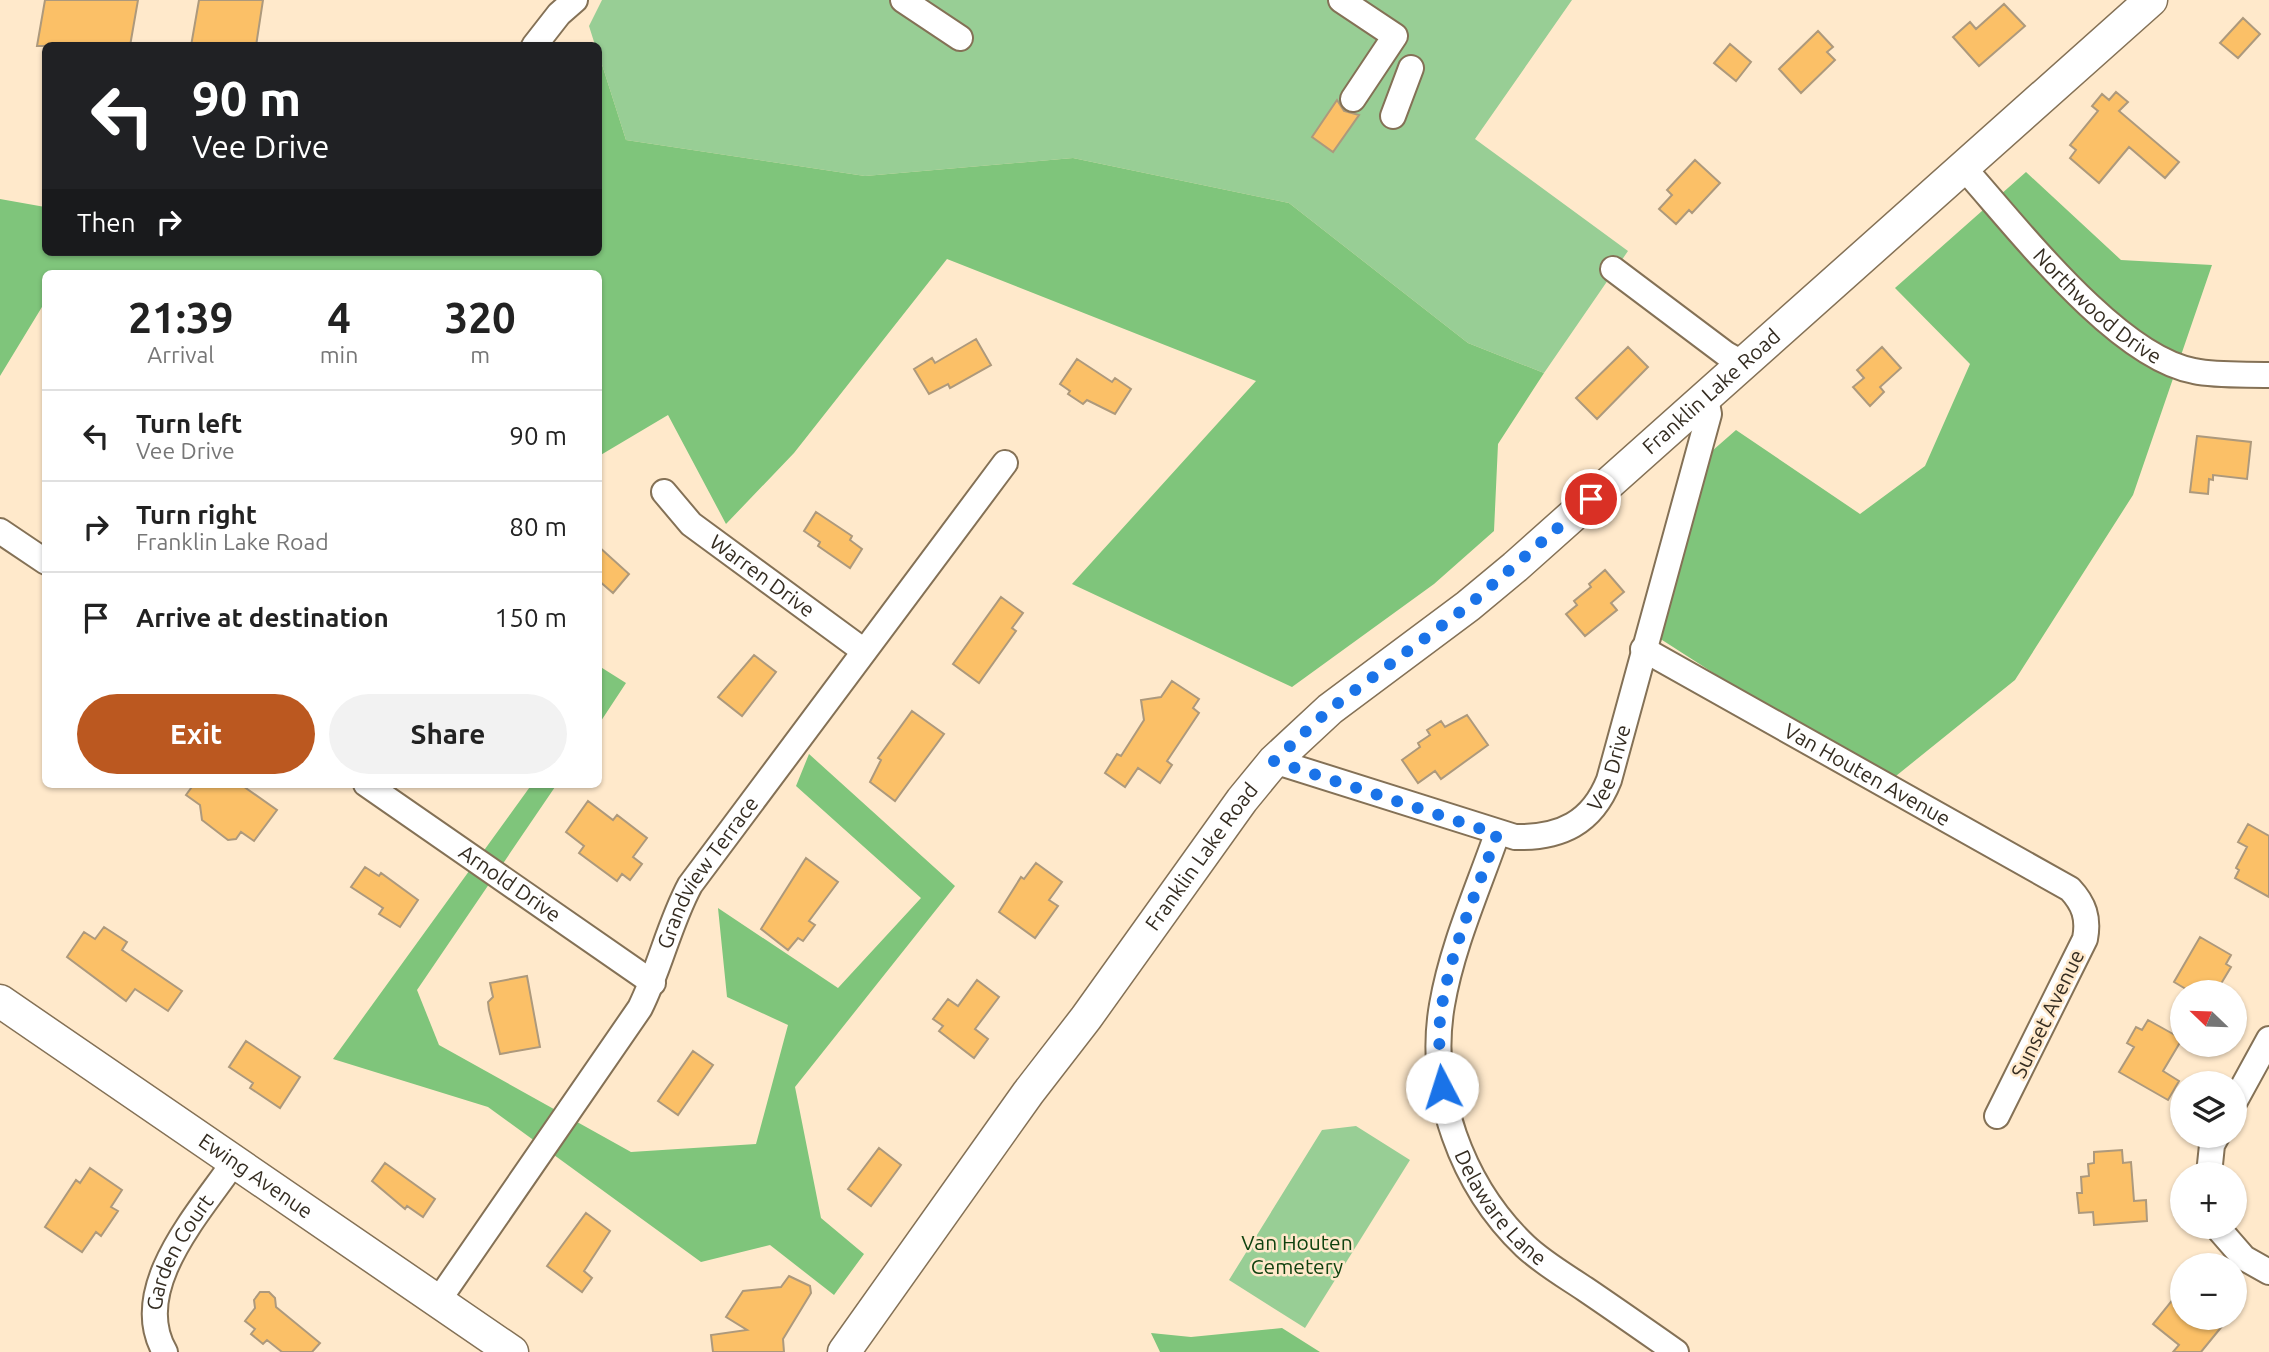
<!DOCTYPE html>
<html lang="en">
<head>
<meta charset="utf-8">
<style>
	:root { --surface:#fff; --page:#f2f2f2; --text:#222; --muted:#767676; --line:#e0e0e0; --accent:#bb5820 }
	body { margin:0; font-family:Ubuntu,sans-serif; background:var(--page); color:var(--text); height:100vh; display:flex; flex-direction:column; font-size:26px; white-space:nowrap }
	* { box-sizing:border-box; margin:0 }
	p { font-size:23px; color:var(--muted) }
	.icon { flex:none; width:38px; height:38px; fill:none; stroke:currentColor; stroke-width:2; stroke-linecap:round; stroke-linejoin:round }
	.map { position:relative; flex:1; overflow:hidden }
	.side { position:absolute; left:42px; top:270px; width:560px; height:518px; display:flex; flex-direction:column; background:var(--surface); border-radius:10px; box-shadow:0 2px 5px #0004 }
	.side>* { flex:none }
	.top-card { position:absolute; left:42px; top:42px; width:560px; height:214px; border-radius:10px; box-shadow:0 2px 5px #0004; background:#202124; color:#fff; overflow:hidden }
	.needle { width:46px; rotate:293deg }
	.buttons { position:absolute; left:2170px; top:980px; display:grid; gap:14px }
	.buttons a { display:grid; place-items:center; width:77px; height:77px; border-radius:50%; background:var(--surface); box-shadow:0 2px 5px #0004; font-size:35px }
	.pin { position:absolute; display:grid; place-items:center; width:60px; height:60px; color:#fff; margin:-30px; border:4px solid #fff; border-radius:50%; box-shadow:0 2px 7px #0007 }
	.me { position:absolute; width:77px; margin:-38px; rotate:355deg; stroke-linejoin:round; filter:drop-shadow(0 0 5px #0008) }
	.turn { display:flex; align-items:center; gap:24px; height:147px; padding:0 35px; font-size:32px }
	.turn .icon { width:91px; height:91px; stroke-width:2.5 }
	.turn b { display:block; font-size:49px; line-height:60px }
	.then { display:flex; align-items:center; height:66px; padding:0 35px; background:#0003; gap:14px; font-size:26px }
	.eta { display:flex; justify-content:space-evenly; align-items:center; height:119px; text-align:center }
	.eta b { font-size:42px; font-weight:700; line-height:49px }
	.button { display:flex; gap:14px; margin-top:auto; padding:14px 35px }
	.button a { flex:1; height:80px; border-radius:42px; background:var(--accent); color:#fff; font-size:28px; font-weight:700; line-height:80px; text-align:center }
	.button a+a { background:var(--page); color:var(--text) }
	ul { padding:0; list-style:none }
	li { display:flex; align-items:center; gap:21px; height:91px; padding:0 35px; border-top:2px solid var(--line) }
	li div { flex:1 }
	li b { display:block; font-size:26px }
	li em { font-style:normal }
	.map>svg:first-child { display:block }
	.green { fill:#98ce95 }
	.forest { fill:#7fc57b }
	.building { fill:#fbc067; stroke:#ad997c; stroke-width:2 }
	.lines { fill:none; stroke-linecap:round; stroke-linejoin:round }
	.minor-casing { stroke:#847156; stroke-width:28 }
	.major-casing { stroke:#847156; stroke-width:35 }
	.minor { stroke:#fff; stroke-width:24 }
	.major { stroke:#fff; stroke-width:32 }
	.route { stroke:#1a73e8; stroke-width:12; stroke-dasharray:0 21.6 }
	.labels { text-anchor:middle; stroke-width:5; stroke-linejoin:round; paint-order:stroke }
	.street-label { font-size:21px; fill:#342c21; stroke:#ffe9cb }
	.park-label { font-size:21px; fill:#0f410f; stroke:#ffe9cb }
</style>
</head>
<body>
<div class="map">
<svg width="2269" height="1352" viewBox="0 0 2269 1352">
	<rect width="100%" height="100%" fill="#ffe9cb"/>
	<path class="green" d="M602 0H1572L1475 139 1628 251 1544 373 1468 343 1289 203 1073 158 865 176 626 140 599 55 598 46 595 45 589 26Z
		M1356 1126 1410 1160 1305 1328 1229 1280 1322 1130Z"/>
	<path class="forest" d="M599 55 626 140 865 176 1073 158 1289 203 1468 343 1544 373 1498 444 1494 531 1434 584 1292 687 1072 584 1256 381 947 259 794 453 726 524 668 415 599 456 598 273H46L45 302 0 376V199L45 207 46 252H598Z
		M2026 172 2121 260 2212 265 2133 495 2015 680 1886 784 1659 638 1712 451 1736 430 1860 514 1925 466 1970 364 1895 288Z
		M599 666 626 683 599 724Z
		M809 754 955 886 795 1087 821 1218 864 1254 834 1295 770 1245 701 1262 488 1107 333 1059 532 784H557L417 990 439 1045 631 1152 756 1144 788 1025 727 997 718 908 838 988 921 898 796 786Z
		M1282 1328 1320 1352H1160L1151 1333 1191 1337Z"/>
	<path class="building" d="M45 0H138L130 46H37Z
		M199 0H263L256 46H191Z
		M2004 4 2025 26 1979 66 1953 37 1970 22 1976 29Z
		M2243 18 2260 34 2238 58 2220 43Z
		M1818 31 1833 47 1827 52 1835 60 1801 93 1779 69Z
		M1730 44 1751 62 1736 81 1714 63Z
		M2116 92 2128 102 2119 111 2179 162 2165 178 2129 147 2099 183 2070 158 2076 150 2070 145 2098 111 2092 106 2102 94 2109 100Z
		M1337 100 1344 111 1359 115 1333 152 1312 137Z
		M1695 160 1720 183 1692 213 1689 210 1676 224 1659 209 1672 195 1667 190Z
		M976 339 991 365 950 388 948 384 929 394 914 369 932 358 935 363Z
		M1628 347 1648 367 1597 419 1576 398Z
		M1882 347 1901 368 1880 387 1884 392 1870 406 1853 387 1864 378 1857 370Z
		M1077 359 1112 382 1115 378 1131 389 1115 414 1087 400 1083 404 1068 394 1070 391 1060 384Z
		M2197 436 2251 442 2247 479 2213 475V480L2209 479 2208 494 2190 492Z
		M816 512 852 536 850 540 862 549 850 568 818 546 820 542 804 531Z
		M598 546 629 574 613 593 598 580Z
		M1605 570 1624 592 1611 603 1617 610 1585 636 1566 614 1577 605 1574 601 1591 587 1589 584Z
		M1001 597 1023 613 1012 628 1016 631 979 683 953 664Z
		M754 655 776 672 742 716 718 697Z
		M1172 681 1199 699 1193 708 1199 713 1167 761 1172 765 1160 783 1138 768 1125 787 1105 773 1117 754 1121 756 1144 720 1141 700 1161 697Z
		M912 711 944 734 895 801 870 782 881 760 878 758Z
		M1467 715 1488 745 1441 779 1435 771 1418 783 1402 760 1420 747 1418 743 1430 735 1427 730 1441 721 1445 727Z
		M194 784H240L277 810 254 841 241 832 236 839 228 840 202 820 200 805 186 795Z
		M588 801 613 820 617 815 647 838 633 857 642 864 630 880 622 874 617 881 579 853 584 846 566 832Z
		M2248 824 2269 836V897L2235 878 2239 870 2236 868 2247 847 2238 842Z
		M806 858 838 882 809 921 815 925 803 941 798 938 788 950 761 929Z
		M1036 863 1062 882 1049 900 1058 906 1035 938 999 912 1021 877 1024 879Z
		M365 867 379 876 381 873 418 900 400 927 379 914 383 908 351 887Z
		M104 927 127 942 122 950 182 991 168 1011 135 989 126 1001 67 957 84 932 95 939Z
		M2200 937 2231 955 2226 964 2231 967 2216 992H2191L2174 982Z
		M527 976 540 1047 500 1054 489 1010 488 1002 493 997 490 983Z
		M977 980 999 997 975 1029 988 1039 974 1058 939 1031 943 1026 933 1019 948 999 958 1006Z
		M2148 1020 2182 1039 2163 1071 2179 1081 2168 1100 2119 1072 2134 1047 2127 1043 2136 1027 2142 1030Z
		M246 1041 300 1077 280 1108 250 1088 253 1083 229 1067Z
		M693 1051 713 1065 678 1115 658 1101Z
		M879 1148 901 1165 871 1206 848 1189Z
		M2122 1150 2123 1163 2131 1162 2134 1201 2146 1200 2147 1221 2094 1225 2093 1212 2079 1213 2077 1193H2082L2081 1177 2089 1176 2088 1164 2094 1163V1152Z
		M385 1163 435 1199 423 1217 407 1206 405 1209 372 1181Z
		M90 1168 122 1190 111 1207 118 1211 101 1236 96 1232 82 1252 45 1227 76 1180 80 1183Z
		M586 1213 610 1231 584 1271 592 1278 582 1292 547 1266Z
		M789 1276 810 1286 811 1293 783 1339 784 1352H713L711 1335 747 1330 726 1317 743 1291 781 1287Z
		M2182 1288V1318H2215L2223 1325 2201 1352H2173L2179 1345 2153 1324Z
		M260 1292H269L275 1298 276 1307 320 1343 312 1352H282L267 1340 263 1344 251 1334 255 1329 245 1321 255 1308 254 1300Z"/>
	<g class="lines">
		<defs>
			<g id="minor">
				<path d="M903 0 960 38"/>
				<path d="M1341 0 1395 36 1353 99"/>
				<path d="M534 46 559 14 575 0"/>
				<path d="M1393 116 1411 68"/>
				<path id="s1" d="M1963 167C2016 226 2116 357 2194 371 2218 376 2245 374 2269 375"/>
				<path d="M1613 269 1726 354 1744 364"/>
				<path id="s2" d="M664 492 691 524 864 651"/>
				<path d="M0 531 46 562"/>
				<path id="s3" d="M1643 649 2070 889C2084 904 2089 918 2085 939L1997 1116"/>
				<path id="s4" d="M1274 761 1515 837C1561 838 1592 823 1609 780L1709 414 1706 398"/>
				<path id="s5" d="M366 784 653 983"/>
				<path id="s6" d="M1497 834C1478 889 1452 946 1442 1005 1427 1091 1462 1186 1525 1246 1543 1263 1564 1275 1585 1289 1616 1310 1646 1331 1676 1352"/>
				<path d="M2235 1101 2269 1039"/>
				<path d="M2209 1174 2212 1145 2217 1136"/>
				<path d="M2217 1227 2244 1258 2269 1272"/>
				<path id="s7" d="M438 1301 640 1008C660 968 669 924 690 885L1005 463"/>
				<path id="s8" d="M165 1352C128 1289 200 1212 234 1162"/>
			</g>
			<g id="major">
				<path id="s9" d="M0 1001 512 1352"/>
				<path id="s10" d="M844 1352 1028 1093 1086 1018 1242 800 1274 761 1330 709 1468 606 1515 567 2151 0"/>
			</g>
		</defs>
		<use href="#minor" class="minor-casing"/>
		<use href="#major" class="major-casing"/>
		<use href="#minor" class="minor"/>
		<use href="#major" class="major"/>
	</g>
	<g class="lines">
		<path class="route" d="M1442 1087C1440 1059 1437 1032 1442 1005 1452 946 1478 889 1497 834L1274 761 1330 709 1468 606 1591 499"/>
	</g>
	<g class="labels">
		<g class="street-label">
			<text dy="7" stroke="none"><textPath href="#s1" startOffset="194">Northwood Drive</textPath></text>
			<text dy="7" stroke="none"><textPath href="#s10" startOffset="1304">Franklin Lake Road</textPath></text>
			<text dy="7" stroke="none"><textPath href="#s2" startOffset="130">Warren Drive</textPath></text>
			<text dy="7" stroke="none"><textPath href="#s4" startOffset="383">Vee Drive</textPath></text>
			<text dy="7" stroke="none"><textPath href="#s3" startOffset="257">Van Houten Avenue</textPath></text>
			<text dy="7" stroke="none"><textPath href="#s10" startOffset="611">Franklin Lake Road</textPath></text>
			<text dy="7" stroke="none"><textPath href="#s7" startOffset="508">Grandview Terrace</textPath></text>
			<text dy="7" stroke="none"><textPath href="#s5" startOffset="175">Arnold Drive</textPath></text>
			<text transform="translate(2048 1014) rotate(-64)" y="7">Sunset Avenue</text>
			<text dy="7" stroke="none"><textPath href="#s9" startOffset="310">Ewing Avenue</textPath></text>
			<text dy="7" stroke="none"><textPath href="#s6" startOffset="399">Delaware Lane</textPath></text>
			<text dy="7" stroke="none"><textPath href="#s8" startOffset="107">Garden Court</textPath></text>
		</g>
		<g class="park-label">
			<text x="1297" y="1250">Van Houten<tspan x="1297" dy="24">Cemetery</tspan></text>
		</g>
	</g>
</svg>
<div class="buttons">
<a><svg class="needle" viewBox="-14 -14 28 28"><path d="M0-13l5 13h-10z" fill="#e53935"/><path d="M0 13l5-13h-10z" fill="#767676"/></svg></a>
<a><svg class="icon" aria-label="layers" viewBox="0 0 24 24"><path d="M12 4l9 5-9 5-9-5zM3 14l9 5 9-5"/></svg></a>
<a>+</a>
<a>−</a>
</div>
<div class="pin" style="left:1591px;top:499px;background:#d93025"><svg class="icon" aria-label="arrive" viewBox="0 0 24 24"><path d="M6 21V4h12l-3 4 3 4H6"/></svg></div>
<svg class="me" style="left:1442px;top:1087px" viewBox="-20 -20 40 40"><circle r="19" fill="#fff"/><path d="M0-13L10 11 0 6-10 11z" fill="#1a73e8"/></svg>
<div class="top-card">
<div class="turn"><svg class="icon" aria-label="left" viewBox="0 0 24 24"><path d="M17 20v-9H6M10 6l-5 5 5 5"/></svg><div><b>90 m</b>Vee Drive</div></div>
<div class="then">Then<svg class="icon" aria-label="right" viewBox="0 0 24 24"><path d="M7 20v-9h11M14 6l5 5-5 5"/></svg></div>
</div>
<section class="side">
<div class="eta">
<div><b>21:39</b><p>Arrival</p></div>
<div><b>4</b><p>min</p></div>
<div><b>320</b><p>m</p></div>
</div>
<ul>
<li><svg class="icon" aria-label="left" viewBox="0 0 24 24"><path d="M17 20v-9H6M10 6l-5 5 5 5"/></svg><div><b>Turn left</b><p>Vee Drive</p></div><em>90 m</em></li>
<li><svg class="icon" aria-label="right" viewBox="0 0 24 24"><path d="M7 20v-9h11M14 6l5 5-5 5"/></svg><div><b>Turn right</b><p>Franklin Lake Road</p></div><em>80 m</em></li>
<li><svg class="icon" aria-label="arrive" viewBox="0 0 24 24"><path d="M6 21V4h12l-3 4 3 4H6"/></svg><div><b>Arrive at destination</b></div><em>150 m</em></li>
</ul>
<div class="button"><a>Exit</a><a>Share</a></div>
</section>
</div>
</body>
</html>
